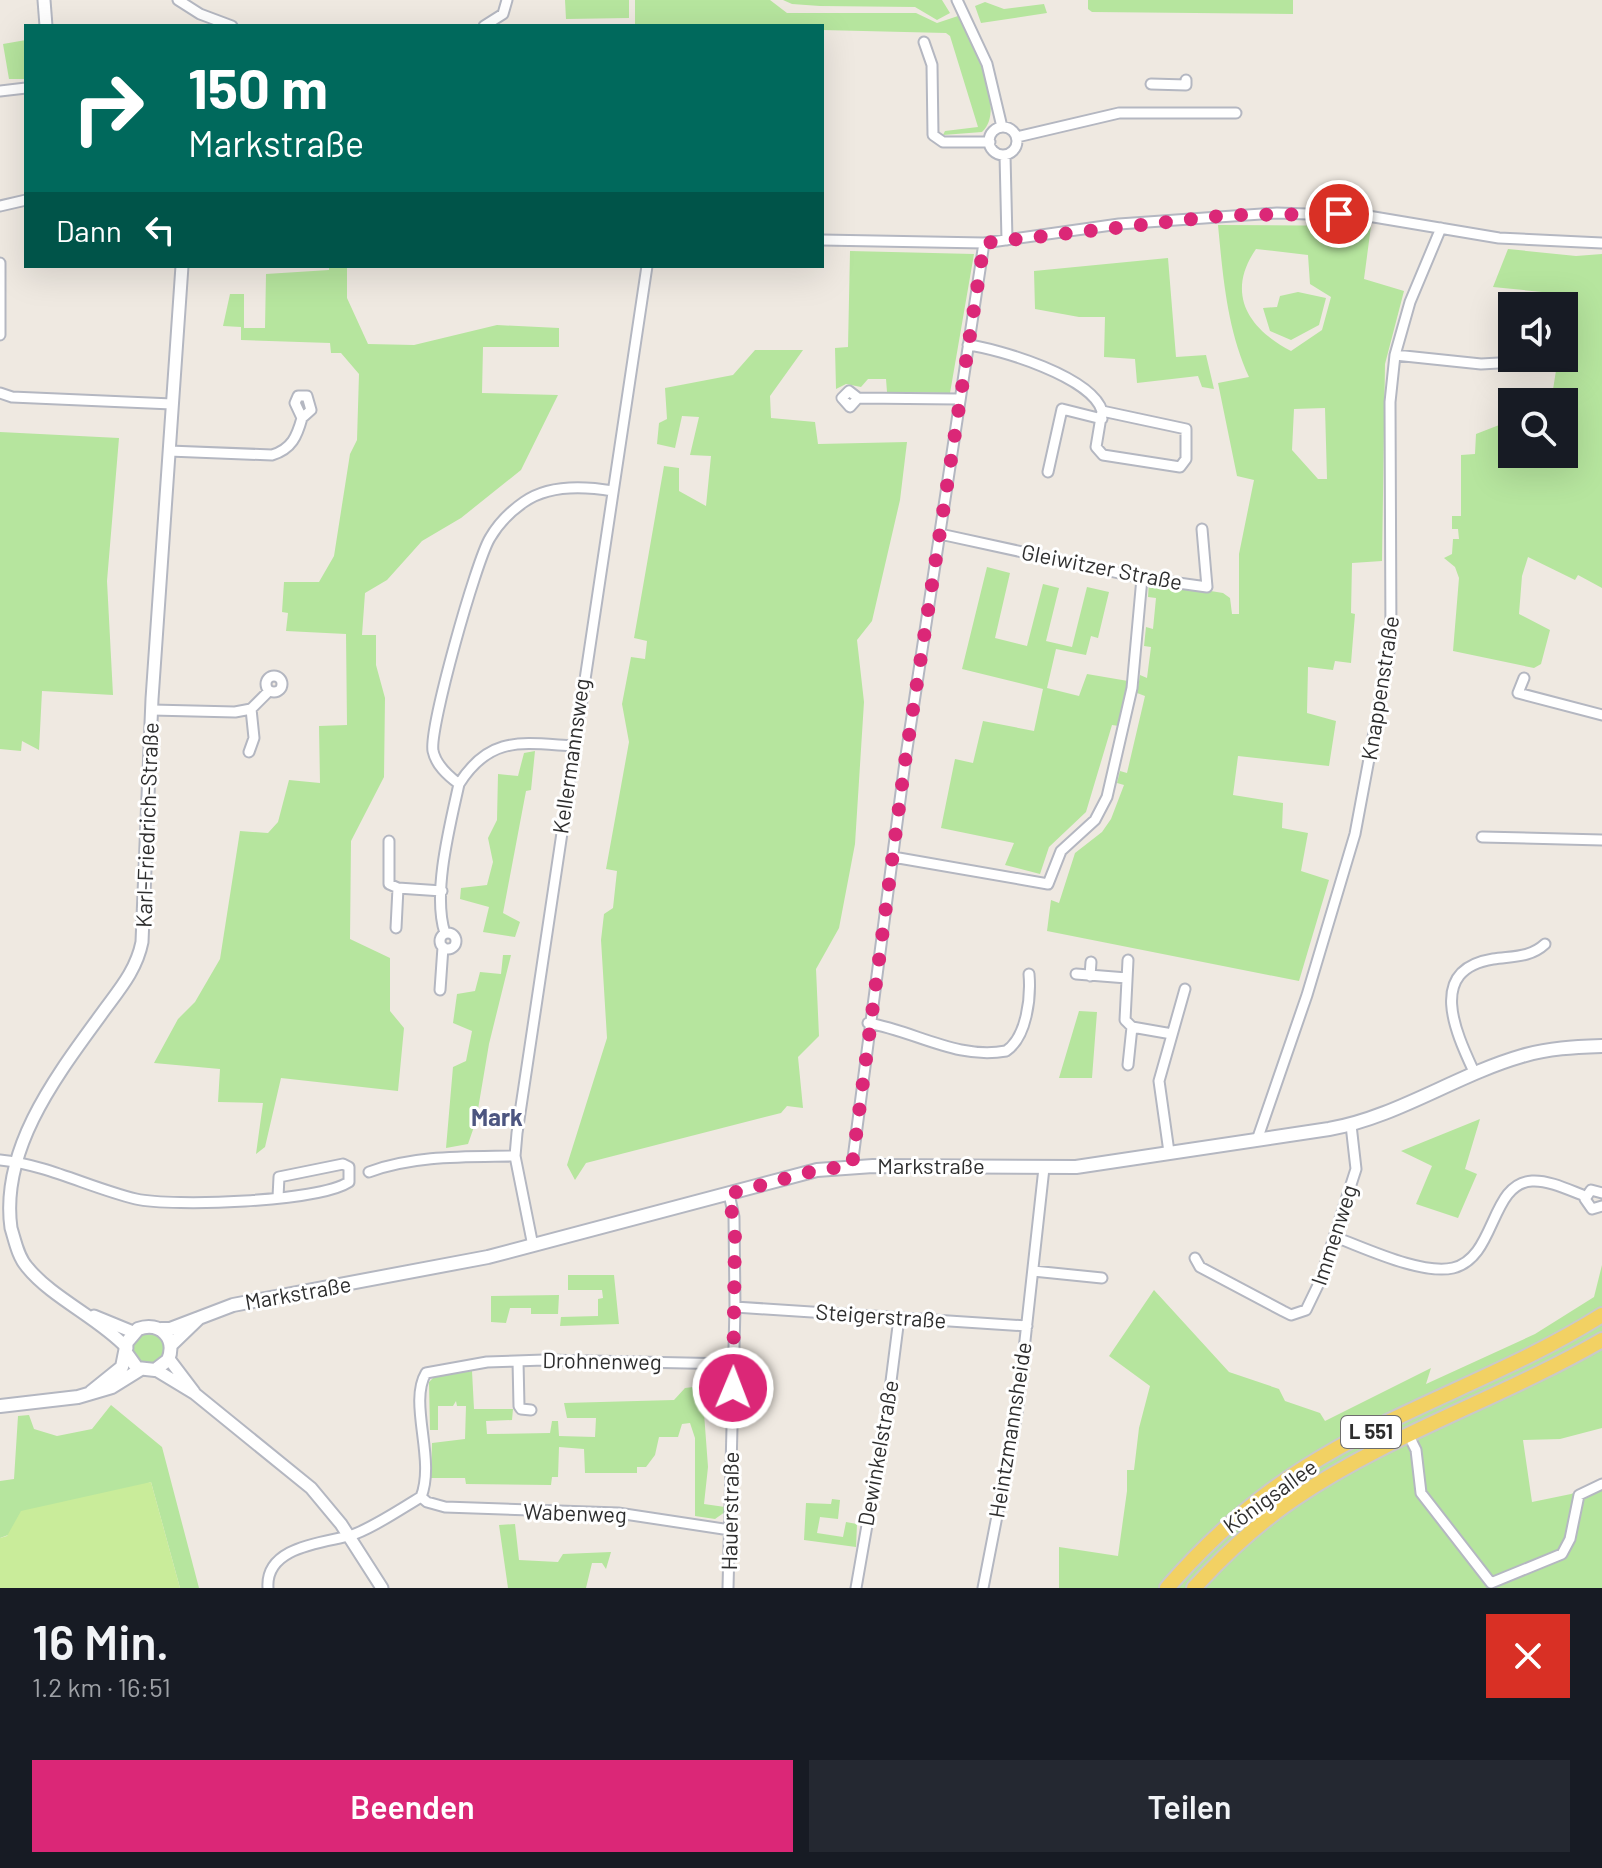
<!DOCTYPE html>
<html lang="de">
<head>
<meta charset="utf-8">
<style>
	:root { --surface:#171b24; --page:#242831; --text:#f1f3f6; --muted:#9ea1a6; --accent:#db2777 }
	body { margin:0; font-family:Barlow,sans-serif; background:var(--page); color:var(--text); height:100vh; display:flex; flex-direction:column; font-size:30px; white-space:nowrap }
	* { box-sizing:border-box; margin:0 }
	p { font-size:26px; color:var(--muted) }
	.icon { flex:none; width:44px; height:44px; fill:none; stroke:currentColor; stroke-width:2; stroke-linecap:round; stroke-linejoin:round }
	.map { position:relative; height:1588px; overflow:hidden }
	.drawer { display:flex; flex-direction:column; background:var(--surface); flex:1 }
	.drawer>* { flex:none }
	.banner { position:absolute; left:24px; top:24px; width:800px; height:244px; border-radius:0px; box-shadow:0 8px 32px #0002; background:#00695c; color:#fff; overflow:hidden }
	.tools { position:absolute; left:1498px; top:292px; display:grid; gap:16px }
	.tools a { display:grid; place-items:center; width:80px; height:80px; border-radius:0px; background:var(--surface); box-shadow:0 8px 32px #0002; font-size:40px }
	.pin { position:absolute; display:grid; place-items:center; width:68px; height:68px; color:#fff; margin:-34px; border:4px solid #fff; border-radius:50%; box-shadow:0 2px 8px #0007 }
	.me { position:absolute; width:88px; margin:-44px; rotate:1deg; stroke-linejoin:round; filter:drop-shadow(0 0 6px #0008) }
	.turn { display:flex; align-items:center; gap:28px; height:168px; padding:0 32px; font-size:36px }
	.turn .icon { width:104px; height:104px; stroke-width:2.5 }
	.turn b { display:block; font-size:56px; line-height:68px }
	.then { display:flex; align-items:center; height:76px; padding:0 32px; background:#0003; gap:16px; font-size:30px }
	.round { display:grid; place-items:center; flex:none; width:84px; height:84px; border-radius:0px; background:var(--page) }
	.headline { display:flex; align-items:center; justify-content:space-between; height:136px; padding:0 32px }
	h1 { font-size:48px; font-weight:600; line-height:60px }
	.cta { display:flex; gap:16px; margin-top:auto; padding:16px 32px }
	.cta a { flex:1; height:92px; border-radius:0px; background:var(--accent); color:#fff; font-size:32px; font-weight:600; line-height:92px; text-align:center }
	.cta a+a { background:var(--page); color:var(--text) }
	.map>svg:first-child { display:block }
	.green { fill:#b6e59e; fill-rule:evenodd }
	.pitch { fill:#c9ec9a }
	.lines { fill:none; stroke-linecap:round; stroke-linejoin:round }
	.minor-casing { stroke:#b4b7c1; stroke-width:13 }
	.tertiary-casing { stroke:#b4b7c1; stroke-width:15 }
	.secondary-casing { stroke:#b4b7c1; stroke-width:16 }
	.primary-casing { stroke:#c9c9c9; stroke-width:18 }
	.minor { stroke:#fff; stroke-width:9 }
	.tertiary { stroke:#fff; stroke-width:11 }
	.secondary { stroke:#fff; stroke-width:12 }
	.primary { stroke:#f2d163; stroke-width:14 }
	.route { stroke:#db2777; stroke-width:14; stroke-dasharray:0 25.2 }
	.labels { text-anchor:middle; stroke-width:6; stroke-linejoin:round; paint-order:stroke }
	.shield { fill:#fff; stroke:#6d6d6d; stroke-width:2 }
	.shield-label { font-size:20px; font-weight:bold; fill:#2e2e2e }
	.street-label { font-size:22px; fill:#2e2e2e; stroke:#fff }
	.neighbourhood-label { font-size:24px; font-weight:bold; fill:#4d5680; stroke:#fff }
</style>
</head>
<body>
<div class="map">
<svg width="1602" height="1588" viewBox="0 0 1602 1588">
	<rect width="100%" height="100%" fill="#efe9e1"/>
	<path class="green" d="M565 0H629V18L566 19Z
		M635 0H770L787 13H916L937 23 958 16C972 43 1007 110 982 132L943 135 945 131 978 127 950 36 946 33 822 30V26L635 25Z
		M783 0H942L950 13 937 20 915 7 820 6 792 4Z
		M1088 0H1293V14L1092 12 1088 9Z
		M985 2 1004 9 1044 4 1047 13 981 23 975 6Z
		M26 40V79H9L3 44Z
		M1218 225 1371 226 1364 279 1404 291 1385 364 1382 561 1352 563 1351 613 1355 614 1351 663 1335 661 1333 670 1308 667 1307 713 1336 721 1329 766 1238 756 1233 795 1283 803 1282 828 1308 833 1301 871 1329 880 1299 981 1047 931 1051 900 1059 903 1075 853 1102 832 1111 819 1124 785 1117 783 1120 771 1127 773 1145 696 1137 693 1140 675 1147 678 1151 647 1144 646 1146 627 1153 629 1156 598 1148 597 1149 581 1223 593 1230 598 1232 614H1239V554L1254 480 1237 476 1218 383 1249 377C1227 329 1223 277 1218 225ZM1256 249 1308 255 1310 284 1331 297 1322 330 1291 351C1249 329 1225 294 1256 249ZM1325 408 1327 479H1318L1292 450 1294 409Z
		M1508 249 1576 256 1602 254V588L1578 575 1575 580 1528 557 1522 576 1519 614 1550 630 1541 664 1534 668 1453 651 1459 578 1455 567 1444 558 1452 554 1453 539H1459L1458 529H1452V516H1461V455L1475 454 1476 434 1512 420V454H1564V402H1551L1558 358H1564V306H1537L1542 292 1493 287Z
		M850 251 974 254 950 393 887 392 886 379H868L861 387 846 384 836 389 835 348 848 347Z
		M1168 258 1176 357 1206 355 1214 389 1202 387 1198 376 1137 383 1135 359 1104 357 1105 317H1079L1035 309 1034 271Z
		M329 266H347V298L368 344 414 345 497 325 559 328V347H483L482 393 558 395 521 470 461 518 422 541 387 580 365 593 362 635H376V665L385 698 384 777 351 841 350 939 390 958V1011L404 1028 398 1091 281 1078 265 1147 256 1154 263 1103 218 1102 220 1069 154 1063 178 1019 195 1002 220 959 240 831 268 833 278 822 289 780 320 783 319 726 347 725 346 634 286 631 288 613 282 612 284 582H319L334 556 350 454 357 440 359 374 341 353H331L330 343 241 340V327L223 326 230 294H244V328H265L266 274 329 270Z
		M1298 292 1326 298 1319 325 1291 340 1270 331 1263 308 1277 307 1280 296Z
		M755 350H803L770 396 771 418 815 422 818 444 907 442 900 500 872 621 857 640 864 702 855 844 839 928 816 969 819 1036 798 1057 803 1108 787 1106 781 1113 586 1163 575 1180 567 1165 607 1038 601 940 604 914 613 908 617 871 606 869 629 742 622 704 631 657 645 659 647 641 634 638 664 466 679 468V491L706 506 711 456 690 455 699 417 682 416 675 448 657 444 659 423 667 419 665 388 733 375Z
		M0 432 119 438 107 581 113 695 42 691 39 750 22 741 21 751 0 749Z
		M987 567 1010 573 995 638 1027 646 1043 584 1059 588 1046 641 1072 647 1087 587 1109 592 1098 638 1091 636 1086 655 1056 649 1047 688 1079 696 1087 674 1128 681 1119 726 1112 725 1086 812 1049 847 1040 874 1005 865 1014 843 941 828 955 759 973 763 983 721 1034 731 1043 689 962 669Z
		M535 751 531 790 526 791 503 913 520 922 515 937 483 932 489 907 460 899 461 888 487 885 493 862 488 838 497 820 498 774 518 776 524 753Z
		M503 955H511L489 1044 476 1121 468 1144 446 1148 453 1067 466 1061 472 1031 453 1023 457 994 475 991 480 972 501 974Z
		M1079 1011 1097 1012 1092 1078H1059Z
		M1480 1119 1465 1169 1477 1174 1458 1218 1416 1204 1432 1166 1401 1151Z
		M1602 1265V1428L1560 1439 1523 1440 1532 1502 1571 1494 1602 1482V1588H1059V1547L1118 1556 1127 1491V1470H1134L1139 1428 1150 1386 1109 1356 1154 1290 1229 1372 1279 1389 1285 1401 1320 1413 1325 1421 1431 1368 1426 1384 1535 1334 1594 1297Z
		M568 1275H614L619 1324 560 1326 561 1317 598 1316V1299L603 1298 602 1290H568Z
		M559 1295 558 1314H531V1308H510L506 1323 491 1322V1296Z
		M154 1330 167 1344 161 1361 148 1366 135 1361 130 1348 136 1335Z
		M472 1371 474 1409H513L512 1420 486 1421 487 1434 550 1433 552 1421H558L559 1436 595 1437 596 1418H567L564 1403 674 1400 685 1388 702 1386 708 1467 704 1504 725 1507V1512L715 1519 695 1516V1438L690 1423 682 1424 678 1437H659L655 1455 646 1467H637V1473H585L584 1449 559 1447 558 1477H552L551 1485 466 1484 465 1478H431L432 1443 465 1439 466 1406H457L456 1401 453 1406H438V1430H430L429 1382 435 1376Z
		M111 1405 162 1447 199 1588H180L151 1482 0 1538V1481L14 1479 18 1416 29 1415 34 1429 57 1436 92 1429Z
		M832 1499 840 1500 838 1519 820 1517 817 1533 843 1537 846 1522 857 1524 856 1547 804 1540 806 1503 831 1504Z
		M515 1524 519 1560 558 1562 563 1554 611 1552 606 1569 602 1563H592L586 1588H508L499 1525Z"/>
	<path class="pitch" d="M151 1482 180 1588H0V1538L7 1536 21 1511Z"/>
	<g class="lines">
		<defs>
			<path id="minor" d="M178 0 200 14 232 26
				M957 0 987 64 1002 127
				M484 26 503 14 507 0
				M924 42 932 65 933 135 943 142H990
				M1151 84 1186 85V80
				M0 91 26 88
				M989 141a14 14 0 1 1 28 0a14 14 0 1 1-28 0Z
				M1017 137 1119 113H1236
				M1005 155 1007 240
				M0 206 26 200
				M822 240 984 243 1119 224 1277 213 1368 216 1499 238 1602 243
				M0 263V335
				M968 345C1000 349 1092 377 1102 411L1096 447 1103 455 1180 467 1186 459V429L1102 411
				M1395 355 1481 364 1517 362
				M0 393 12 397 172 404
				M858 398 850 407 842 398 849 391 858 398 958 399
				M169 451 272 455C292 449 297 436 302 418L295 403 298 396H307L311 410 302 418
				M1048 472 1062 409 1102 419
				M940 534 1142 578 1207 587 1202 529
				M266 684a8 8 0 1 1 16 0a8 8 0 1 1-16 0Z
				M1524 678 1518 693 1602 715
				M152 710 235 712 251 709 269 691
				M249 752 254 738 251 709
				M459 784C447 775 436 765 433 751 429 728 476 561 490 538 498 524 511 511 524 502 548 485 584 486 613 491
				M1482 837 1602 840
				M389 841V884L398 888 442 891
				M893 857 1048 884 1061 851 1095 820 1107 797 1132 688 1142 578
				M396 928 398 888
				M445 933C432 894 450 825 459 784 490 735 522 743 573 746
				M440 941a8 8 0 1 1 16 0a8 8 0 1 1-16 0Z
				M1128 960 1125 1020 1132 1027 1172 1034
				M1076 974 1127 978
				M1090 976 1091 962
				M440 990 443 947
				M868 1023C915 1031 957 1060 1006 1051 1027 1037 1031 997 1029 974
				M1128 1065 1132 1027
				M1475 1074C1457 1035 1425 970 1493 959 1512 956 1530 958 1545 944
				M1257 1140 1307 995 1355 834 1391 641 1390 402 1395 355 1410 302 1441 228
				M1169 1152 1159 1081 1185 989
				M0 1160C48 1165 90 1188 136 1199 173 1207 318 1202 349 1182V1167L343 1164 279 1177 278 1197
				M852 1166 905 762 984 243
				M369 1172C415 1155 466 1157 515 1156
				M1602 1193 1591 1190 1585 1199 1592 1209 1602 1206
				M1335 1237C1365 1248 1421 1275 1453 1268 1496 1258 1490 1183 1532 1181 1549 1180 1569 1190 1585 1196
				M533 1246 515 1156 517 1133 647 266
				M1195 1258 1200 1267 1283 1311 1291 1315 1306 1310 1320 1281 1356 1169 1351 1125
				M1033 1271 1102 1278
				M735 1307 1027 1326
				M518 1361 519 1406 521 1409 531 1410
				M1409 1436 1416 1450 1421 1493 1491 1583
				M421 1497 427 1502 445 1507 618 1513 730 1530
				M1491 1583 1562 1554 1570 1539 1579 1495 1602 1484
				M268 1588C265 1547 321 1543 349 1536 370 1530 402 1508 421 1497 436 1459 408 1403 426 1373L487 1362 544 1360 733 1364
				M728 1588 735 1307 734 1217 729 1194
				M856 1588 888 1405 899 1318
				M983 1588 1017 1413 1044 1168"/>
			<path id="tertiary" d="M44 0 46 26
				M94 1316 133 1332
				M127 1348C99 1318 52 1298 27 1267 18 1257 15 1241 11 1228 0 1149 57 1075 100 1016 117 992 136 972 142 942L152 699 182 266
				M169 1359 194 1392
				M156 1370 194 1393 311 1488 341 1524 382 1588"/>
			<path id="secondary" d="M161 1329H170L233 1305 488 1257 817 1170 873 1166 1076 1167 1329 1129C1397 1117 1456 1075 1522 1056 1549 1048 1574 1047 1602 1046
				M171 1345 199 1318
				M91 1392 122 1367 127 1342 138 1329C160 1321 177 1338 168 1360L155 1370 137 1368 127 1354
				M0 1406 78 1397 112 1387 141 1369"/>
			<path id="primary" d="M1167 1588C1207 1542 1252 1501 1304 1468 1398 1408 1507 1375 1602 1315
				M1194 1588C1224 1555 1257 1524 1294 1499 1389 1434 1502 1398 1602 1340"/>
		</defs>
		<use href="#minor" class="minor-casing"/>
		<use href="#tertiary" class="tertiary-casing"/>
		<use href="#secondary" class="secondary-casing"/>
		<use href="#primary" class="primary-casing"/>
		<use href="#minor" class="minor"/>
		<use href="#tertiary" class="tertiary"/>
		<use href="#secondary" class="secondary"/>
		<use href="#primary" class="primary"/>
	</g>
	<g class="lines">
		<path class="route" d="M733 1388 735 1233 729 1194 817 1170 852 1166 905 762 984 243 1228 215 1339 214"/>
	</g>
	<g class="labels">
		<rect class="shield" x="1341" y="1416" width="60" height="32" rx="6"/>
		<g class="shield-label">
			<text x="1371" y="1439">L 551</text>
		</g>
		<g class="street-label">
			<text transform="translate(1102 567) rotate(11)" y="8">Gleiwitzer Straße</text>
			<text transform="translate(1380 688) rotate(-81)" y="8">Knappenstraße</text>
			<text transform="translate(571 756) rotate(-82)" y="8">Kellermannsweg</text>
			<text transform="translate(147 825) rotate(-88)" y="8">Karl-Friedrich-Straße</text>
			<text x="931" y="1174">Markstraße</text>
			<text transform="translate(1334 1235) rotate(-72)" y="8">Immenweg</text>
			<text transform="translate(298 1293) rotate(-10)" y="8">Markstraße</text>
			<text transform="translate(881 1316) rotate(4)" y="8">Steigerstraße</text>
			<text transform="translate(602 1361) rotate(1)" y="8">Drohnenweg</text>
			<text transform="translate(1010 1430) rotate(-81)" y="8">Heintzmannsheide</text>
			<text transform="translate(878 1453) rotate(-80)" y="8">Dewinkelstraße</text>
			<text transform="translate(1270 1496) rotate(-36)" y="8">Königsallee</text>
			<text transform="translate(730 1511) rotate(-89)" y="8">Hauerstraße</text>
			<text transform="translate(575 1513) rotate(2)" y="8">Wabenweg</text>
		</g>
		<g class="neighbourhood-label">
			<text x="497" y="1126">Mark</text>
		</g>
	</g>
</svg>
<div class="tools">
<a><svg class="icon" aria-label="sound" viewBox="0 0 24 24"><path d="M4 9h4l5-4v14l-5-4H4zM17 9q2 3 0 6"/></svg></a>
<a><svg class="icon" aria-label="search" viewBox="0 0 24 24"><circle cx="10" cy="10" r="6"/><path d="M15 15l6 6"/></svg></a>
</div>
<div class="pin" style="left:1339px;top:214px;background:#d93025"><svg class="icon" aria-label="arrive" viewBox="0 0 24 24"><path d="M6 21V4h12l-3 4 3 4H6"/></svg></div>
<svg class="me" style="left:733px;top:1388px" viewBox="-20 -20 40 40"><circle r="17" fill="#db2777" stroke="#fff" stroke-width="3"/><path d="M0-11L8 9 0 5-8 9z" fill="#fff"/></svg>
<div class="banner">
<div class="turn"><svg class="icon" aria-label="right" viewBox="0 0 24 24"><path d="M7 20v-9h11M14 6l5 5-5 5"/></svg><div><b>150 m</b>Markstraße</div></div>
<div class="then">Dann<svg class="icon" aria-label="left" viewBox="0 0 24 24"><path d="M17 20v-9H6M10 6l-5 5 5 5"/></svg></div>
</div>
</div>
<section class="drawer">
<div class="headline"><div><h1>16 Min.</h1><p>1.2 km · 16:51</p></div><a class="round" style="background:#d93025;color:#fff"><svg class="icon" aria-label="close" viewBox="0 0 24 24"><path d="M6 6l12 12M18 6L6 18"/></svg></a></div>
<div class="cta"><a>Beenden</a><a>Teilen</a></div>
</section>
</body>
</html>
